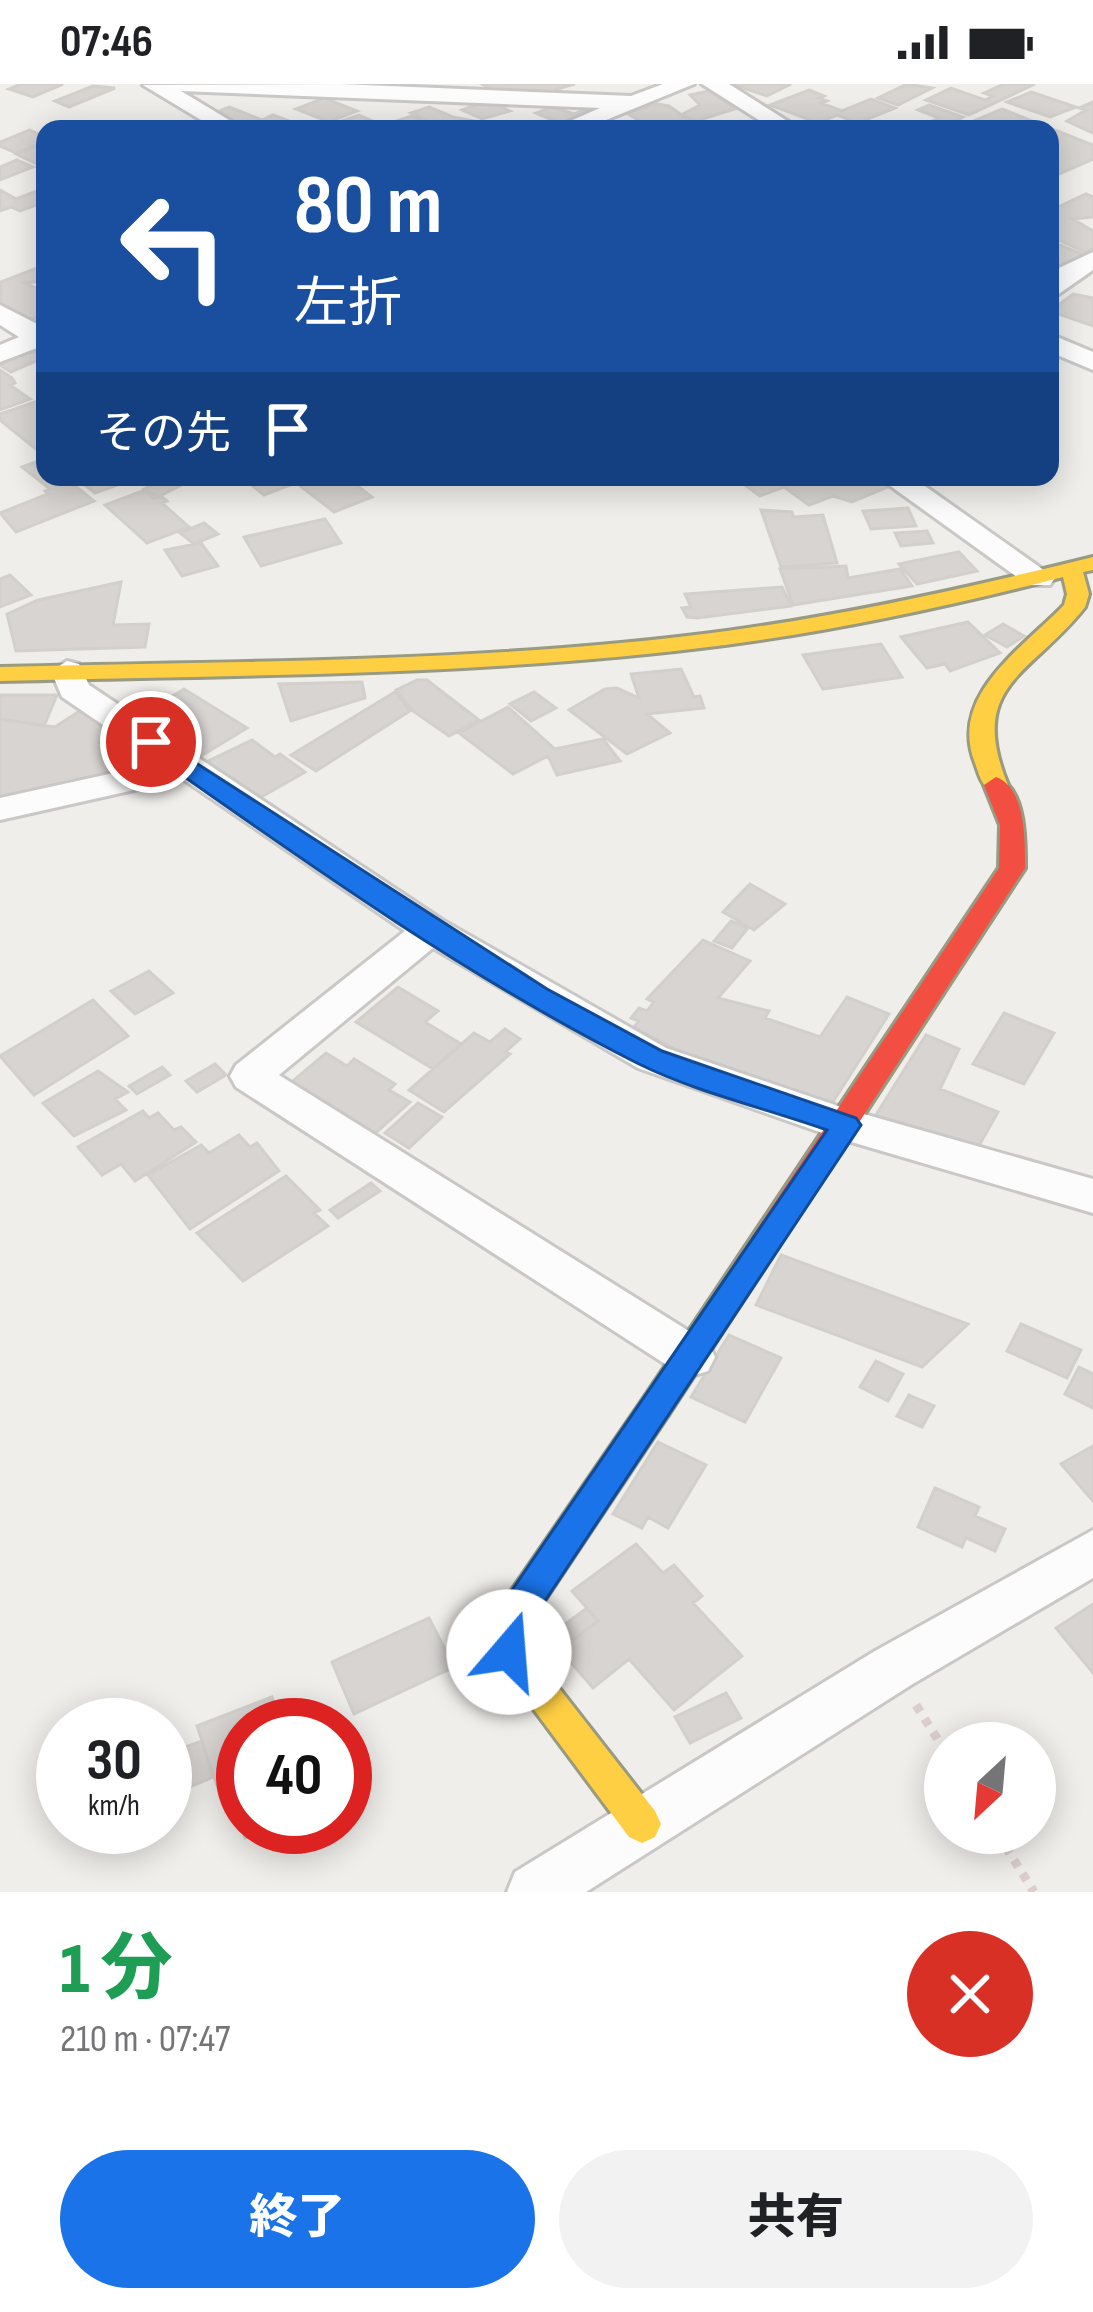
<!DOCTYPE html>
<html lang="ja">
<head>
<meta charset="utf-8">
<style>
	:root { --surface:#fff; --page:#f2f2f2; --text:#202124; --muted:#757577; --accent:#1a73e8 }
	body { margin:0; font-family:"Sofia Sans Condensed","Noto Sans JP",sans-serif; background:var(--page); color:var(--text); height:100vh; display:flex; flex-direction:column; font-size:45px; white-space:nowrap }
	* { box-sizing:border-box; margin:0 }
	p { font-size:39px; color:var(--muted) }
	.icon { flex:none; width:66px; height:66px; fill:none; stroke:currentColor; stroke-width:2; stroke-linecap:round; stroke-linejoin:round }
	.map { position:relative; height:1808px; overflow:hidden }
	.sheet { display:flex; flex-direction:column; background:var(--surface); flex:1 }
	.sheet>* { flex:none }
	.guide { position:absolute; left:36px; top:36px; width:1023px; height:366px; border-radius:24px; box-shadow:0 6px 30px #0003; background:#1a4fa0; color:#fff; overflow:hidden }
	.needle { width:78px; rotate:206deg }
	.buttons { position:absolute; left:924px; top:1638px; display:grid; gap:24px }
	.buttons a { display:grid; place-items:center; width:132px; height:132px; border-radius:50%; background:var(--surface); box-shadow:0 6px 30px #0003; font-size:60px }
	.speed { position:absolute; left:36px; top:1614px; display:flex; gap:24px; font-size:60px; font-weight:700; text-align:center }
	.speed>* { display:grid; place-content:center; width:156px; height:156px; border-radius:50%; background:var(--surface); box-shadow:0 6px 30px #0003; line-height:1 }
	.speed small { font-size:30px; font-weight:400 }
	.speed .limit { border:18px solid #d22; background:#fff; color:#111 }
	.pin { position:absolute; display:grid; place-items:center; width:102px; height:102px; color:#fff; margin:-51px; border:6px solid #fff; border-radius:50%; box-shadow:0 3px 12px #0007 }
	.me { position:absolute; width:132px; margin:-66px; rotate:18deg; stroke-linejoin:round; filter:drop-shadow(0 0 9px #0008) }
	.turn { display:flex; align-items:center; gap:42px; height:252px; padding:0 60px; font-size:54px }
	.turn .icon { width:156px; height:156px; stroke-width:2.5 }
	.turn b { display:block; font-size:84px; line-height:102px }
	.then { display:flex; align-items:center; height:114px; padding:0 60px; background:#0003; gap:24px; font-size:45px }
	.round { display:grid; place-items:center; flex:none; width:126px; height:126px; border-radius:63px; background:var(--page) }
	.summary { display:flex; align-items:center; justify-content:space-between; height:204px; padding:0 60px }
	h1 { font-size:72px; font-weight:800; line-height:90px; color:#1e9e55 }
	.action { display:flex; gap:24px; margin-top:auto; padding:24px 60px }
	.action a { flex:1; height:138px; border-radius:72px; background:var(--accent); color:#fff; font-size:48px; font-weight:800; line-height:138px; text-align:center }
	.action a+a { background:var(--page); color:var(--text) }
	.status { display:flex; justify-content:space-between; align-items:center; height:84px; padding:0 60px; background:var(--surface); direction:ltr }
	.status svg { height:33px; fill:currentColor }
	.map>svg:first-child { display:block }
	.building { fill:#d7d4d2; stroke:#d3d0cc; stroke-width:3 }
	.lines { fill:none; stroke-linecap:round; stroke-linejoin:round }
	.street-casing { stroke:#c9c8c7; stroke-width:6 }
	.slow-casing { stroke:#999a82; stroke-width:6 }
	.jam-casing { stroke:#999a82; stroke-width:6 }
	.path { stroke:#dccecd; stroke-width:9; stroke-dasharray:8 8; stroke-linecap:butt }
	.street { fill:#fdfcfc; fill-rule:evenodd }
	.slow { fill:#ffcf43; fill-rule:evenodd }
	.jam { fill:#f24e42; fill-rule:evenodd }
	.route { fill:#1a73e8; stroke:#114b97; stroke-width:3 }
</style>
</head>
<body>
<div class="status"><b>07:46</b><svg viewBox="0 0 49 12"><path d="M0 12V9h3v3zM5 12V6h3v6zM10 12V3h3v9zM15 12V0h3v12zM26 1h20v11H26zM47 4h2v5h-2z"/></svg></div>
<div class="map">
<svg width="1093" height="1808" viewBox="0 0 1093 1808">
	<rect width="100%" height="100%" fill="#f0eeeb"/>
	<path class="building" d="M21 0H63L33 13 9 5Z
		M482 0H575L557 5 565 10 553 13 545 8 498 10Z
		M731 0H791L767 12Z
		M907 0 932 4 898 21 878 14Z
		M1004 0H1035L969 31 926 16 951 4 985 16 993 12 984 9Z
		M93 2 115 4 69 23 55 17Z
		M809 6 824 12 819 14 827 17 821 19 842 27 871 15 895 24 858 39 837 31 818 39 770 21Z
		M709 7 735 25 696 37 681 31 700 21 690 11Z
		M1031 8 1076 23 1050 33 1007 18Z
		M324 14 357 27 329 38 296 25Z
		M1093 18V49L1067 37 1086 26 1079 24Z
		M481 19 495 20 510 27 482 35 462 26Z
		M657 20 669 22 691 38 655 45 626 29Z
		M929 21 963 33 942 45 919 43 939 34 918 26Z
		M229 23 262 36 273 31 309 45H240L210 31Z
		M429 23 453 33 495 41 490 43 494 45H444L411 29Z
		M552 23 574 30 590 23 599 27 582 33 576 30 579 34 564 41 536 29Z
		M1002 25 1093 61V75L1050 94V45H955Z
		M359 31 379 40 367 45 322 44Z
		M411 32 433 42 376 44Z
		M30 46 45 53V58L16 69 0 62V58Z
		M45 59V77L37 80 16 70Z
		M17 76 33 83 0 96V83Z
		M45 104V118L20 127 11 123 0 127V106L16 115Z
		M1086 110 1093 113V133L1073 135 1093 147V164L1085 168 1050 152V127Z
		M1060 161 1084 171 1062 185 1050 180V167Z
		M45 181V197L25 199 45 208V230L22 239 0 226 1 198Z
		M1073 210 1093 214V242L1050 227Z
		M31 266 43 274 11 288 0 281Z
		M0 286 12 294 15 299 10 301 30 315 0 326Z
		M38 317 45 322V362L37 366 0 336V330Z
		M41 376 45 393H64L94 417 16 448 0 429 48 410 45 407 50 405 22 383Z
		M75 393H136L137 394 95 409Z
		M168 393H197L158 413 144 405Z
		M242 393H280L290 401 264 411Z
		M306 393H346L372 413 334 428 294 397Z
		M746 393H822L834 401 853 393H875L890 402 852 418 833 412 809 421 784 403 760 412 738 396Z
		M145 406 154 415 161 412 167 417 162 419 189 443 147 459 105 421Z
		M908 424 916 442 871 445 863 427Z
		M761 426 792 428 793 433 823 431 837 479 781 483Z
		M325 435 341 459 261 482 244 453Z
		M204 439 218 450 194 460 180 449Z
		M927 447 933 459 901 462 895 449Z
		M201 459 218 482 182 492 165 466Z
		M959 468 977 487 917 500 899 480Z
		M846 482 848 494 900 485 912 502 793 521 780 485Z
		M10 491 31 511 0 523V495Z
		M121 498 113 541 149 540 145 563 16 567 7 530 38 516Z
		M782 503 791 522 697 534 687 533 682 524 691 523 685 510Z
		M968 538 1000 569 950 587 945 580 927 584 901 553Z
		M1003 540 1024 552 1007 563 985 551Z
		M881 560 902 593 823 605 803 571Z
		M681 585 694 613 700 612 704 624 647 630 670 649 627 670 569 626 605 605 617 604 639 614 631 590Z
		M417 596H427L479 636 449 652 413 627 396 606Z
		M362 598 365 614 291 637 279 600Z
		M184 605 247 644 201 672 139 632Z
		M395 608 410 627 316 687 291 671Z
		M534 608 556 624 531 637 510 620Z
		M0 611H57L44 642 0 635Z
		M508 623 555 665 603 655 620 677 557 691 548 672 513 690 459 649Z
		M81 626 151 668 114 691 0 714V635L55 643Z
		M252 656 275 673 280 670 305 688 256 716 206 678Z
		M750 800 785 820 754 846 723 828Z
		M731 837 748 844 732 864 714 857Z
		M703 856 750 877 718 914 769 927 765 934 820 953 847 913 889 930 831 1021 677 966 634 943 639 937 631 934 639 924 647 927 654 918 647 915Z
		M149 887 173 909 135 930 111 907Z
		M398 903 438 927 425 938 461 960 433 985 356 938Z
		M93 916 128 952 34 1011 0 972Z
		M1004 929 1054 949 1024 1000 973 980Z
		M505 945 520 955 505 968 510 970 444 1028 409 1006 474 949 490 958Z
		M926 951 959 965 940 1005 998 1028 976 1067 876 1031Z
		M326 969 347 982 354 975 395 1000 389 1006 410 1018 370 1054 288 1001Z
		M215 980 226 991 197 1008 186 997Z
		M162 983 170 991 137 1010 129 1002Z
		M98 987 128 1008 115 1015 126 1026 74 1052 43 1019Z
		M418 1019 442 1033 409 1064 385 1049Z
		M143 1027 149 1034 158 1029 174 1046 181 1043 196 1058 135 1097 121 1080 102 1091 78 1063Z
		M239 1051 250 1063 257 1059 279 1087 190 1145 148 1091 201 1061 209 1069Z
		M286 1092 320 1126 314 1129 328 1142 243 1197 197 1149Z
		M371 1099 380 1107 338 1134 330 1126Z
		M781 1171 968 1240 922 1283 756 1221Z
		M1021 1240 1081 1266 1067 1294 1007 1267Z
		M729 1251 781 1274 745 1338 691 1313Z
		M876 1277 903 1290 888 1317 860 1303Z
		M1079 1283 1093 1290V1324L1065 1310Z
		M909 1311 934 1322 922 1343 897 1332Z
		M658 1358 706 1381 668 1444 648 1433 642 1444 613 1430Z
		M1093 1362V1417L1061 1380Z
		M935 1404 979 1423 975 1432 1005 1445 995 1467 966 1454 962 1463 918 1443Z
		M636 1460 663 1489 674 1481 702 1512 693 1519 742 1572 674 1626 629 1575 593 1604 560 1566 598 1537 572 1507Z
		M1093 1520V1589L1056 1544Z
		M587 1524 598 1537 563 1563 553 1549Z
		M429 1534 454 1583 354 1630 332 1578Z
		M726 1609 741 1634 690 1659 675 1633Z
		M272 1613 280 1633 293 1627 299 1641H243V1743H272L245 1754 230 1709 221 1713 197 1642Z
		M202 1657 213 1693 192 1702 180 1665Z"/>
	<g class="lines">
		<defs>
			<path id="street" d="M340 0 631 12 663 0H694L584 45H552L600 24 181 7 244 45H216L143 1Z
				M702 0H729L800 45H773Z
				M1093 168V186L1050 216V193L1059 184Z
				M0 221 45 244V261L0 278V261L19 253 0 241Z
				M1050 250 1093 268V286L1050 268Z
				M878 393H912L1055 494 1050 501H1028Z
				M67 577 79 580 89 601 444 837 666 964 853 1027 1093 1095V1129L831 1052 638 984 433 864 279 991 708 1259 715 1273 708 1287 692 1292 676 1287 236 1003 230 992 236 981 405 847 183 695 0 736V714L159 679 62 613 51 587Z
				M1093 1446V1494L911 1601 586 1808H507L515 1788 875 1567Z"/>
			<path id="slow" d="M1093 473V486L1083 488 1089 510 1085 523C1032 591 966 600 1008 701L996 709C982 704 980 693 975 679 948 611 1023 564 1064 521L1067 510 1063 493C951 522 839 546 725 561 485 592 242 591 0 597V583C242 577 487 579 727 547 851 530 972 503 1093 473Z
				M657 1307 668 1311 673 1321 668 1331 528 1541 527 1563 655 1727 661 1740 655 1753 642 1759 629 1753 491 1568 499 1525 646 1311Z"/>
			<path id="jam" d="M996 693C1026 704 1025 757 1025 784L668 1331 657 1335 646 1331 641 1321 646 1311 999 784 1000 741 984 701Z"/>
		</defs>
		<use href="#street" class="street-casing"/>
		<use href="#slow" class="slow-casing"/>
		<use href="#jam" class="jam-casing"/>
		<path class="path" d="M916 1621 945 1667
			M997 1749 1034 1808"/>
		<use href="#street" class="street"/>
		<use href="#slow" class="slow"/>
		<use href="#jam" class="jam"/>
	</g>
	<path class="route" d="M151 650 547 905 662 967 856 1034 861 1041 529 1541 522 1579 509 1584 497 1579 491 1568 499 1525 827 1046C765 1024 695 1008 637 979 463 891 301 775 142 663V652Z"/>
</svg>
<div class="buttons">
<a><svg class="needle" viewBox="-14 -14 28 28"><path d="M0-13l5 13h-10z" fill="#e53935"/><path d="M0 13l5-13h-10z" fill="#757577"/></svg></a>
</div>
<div class="speed"><div>30<small>km/h</small></div><div class="limit">40</div></div>
<div class="pin" style="left:151px;top:658px;background:#d93025"><svg class="icon" aria-label="arrive" viewBox="0 0 24 24"><path d="M6 21V4h12l-3 4 3 4H6"/></svg></div>
<svg class="me" style="left:509px;top:1568px" viewBox="-20 -20 40 40"><circle r="19" fill="#fff"/><path d="M0-13L10 11 0 6-10 11z" fill="#1a73e8"/></svg>
<div class="guide">
<div class="turn"><svg class="icon" aria-label="left" viewBox="0 0 24 24"><path d="M17 20v-9H6M10 6l-5 5 5 5"/></svg><div><b>80 m</b>左折</div></div>
<div class="then">その先<svg class="icon" aria-label="arrive" viewBox="0 0 24 24"><path d="M6 21V4h12l-3 4 3 4H6"/></svg></div>
</div>
</div>
<section class="sheet">
<div class="summary"><div><h1>1 分</h1><p>210 m · 07:47</p></div><a class="round" style="background:#d93025;color:#fff"><svg class="icon" aria-label="close" viewBox="0 0 24 24"><path d="M6 6l12 12M18 6L6 18"/></svg></a></div>
<div class="action"><a>終了</a><a>共有</a></div>
</section>
</body>
</html>
